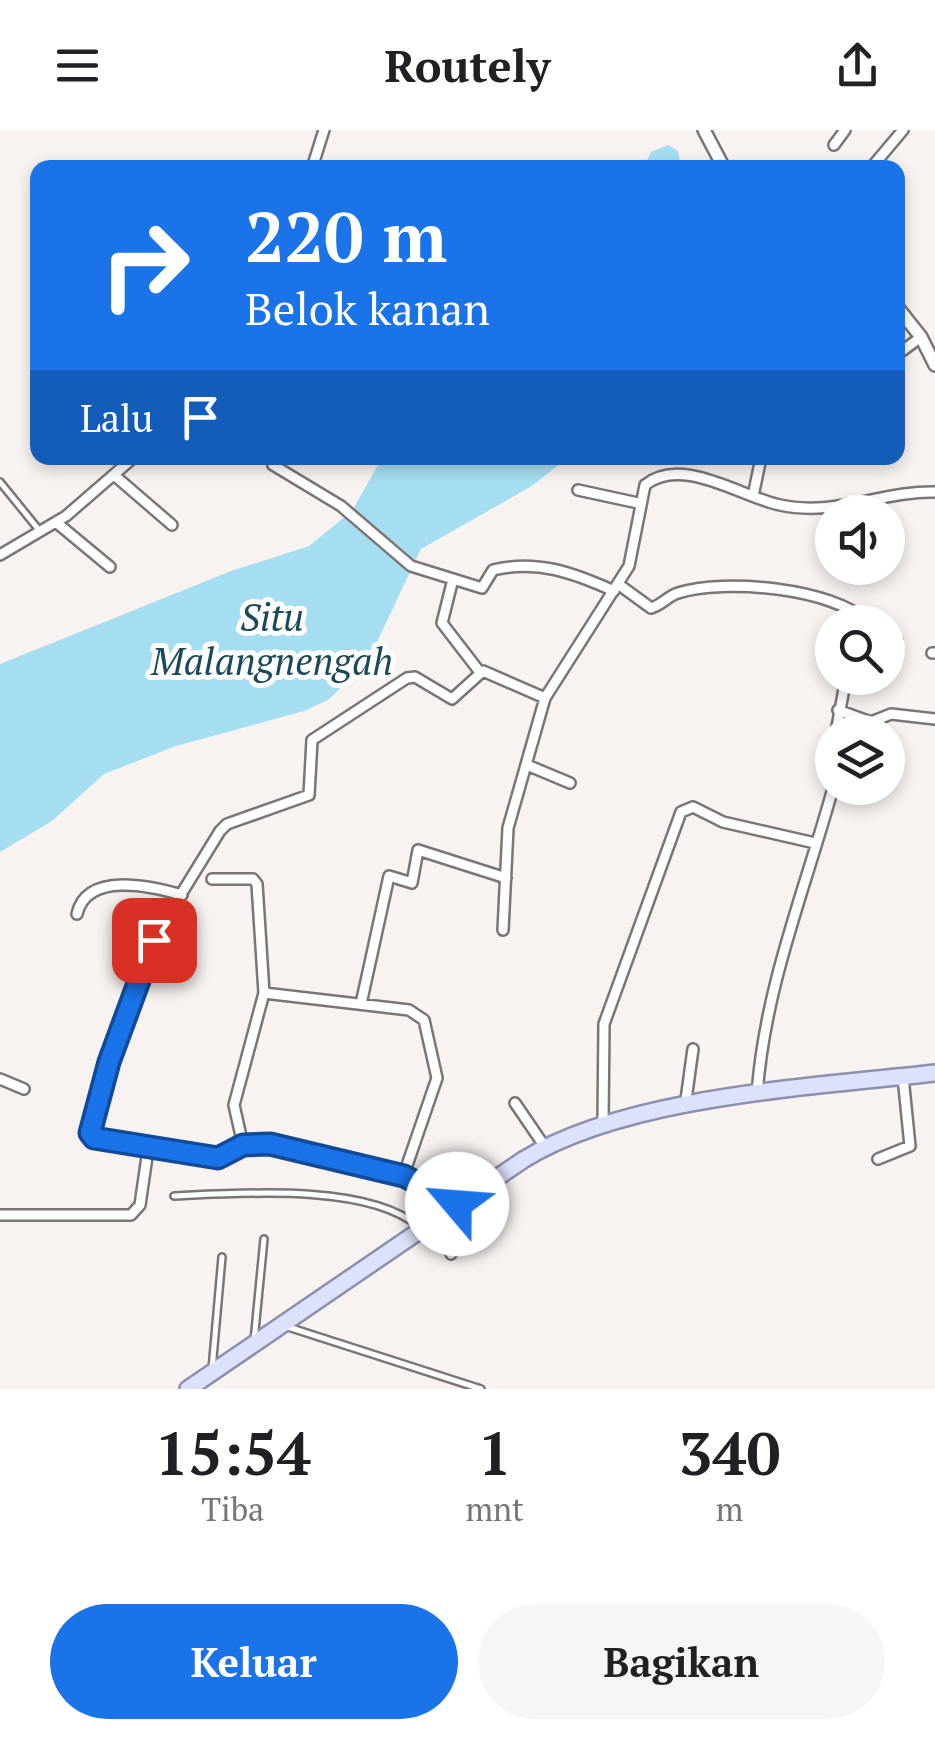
<!DOCTYPE html>
<html lang="id">
<head>
<meta charset="utf-8">
<style>
	:root { --surface:#fff; --page:#f6f6f6; --text:#202124; --muted:#757577; --accent:#1a73e8 }
	body { margin:0; font-family:"PT Serif",serif; background:var(--page); color:var(--text); height:100vh; display:flex; flex-direction:column; font-size:38px; white-space:nowrap }
	* { box-sizing:border-box; margin:0 }
	p { font-size:32px; color:var(--muted) }
	.icon { flex:none; width:55px; height:55px; fill:none; stroke:currentColor; stroke-width:2; stroke-linecap:round; stroke-linejoin:round }
	.map { position:relative; height:1259px; overflow:hidden }
	.side { display:flex; flex-direction:column; background:var(--surface); flex:1 }
	.side>* { flex:none }
	.banner { position:absolute; left:30px; top:30px; width:875px; height:305px; border-radius:20px; box-shadow:0 5px 15px #0003; background:#1a73e8; color:#fff; overflow:hidden }
	.buttons { position:absolute; left:815px; top:365px; display:grid; gap:20px }
	.buttons a { display:grid; place-items:center; width:90px; height:90px; border-radius:50%; background:var(--surface); box-shadow:0 5px 15px #0003; font-size:50px }
	.pin { position:absolute; display:grid; place-items:center; width:85px; height:85px; color:#fff; margin:-42px; border-radius:20px; box-shadow:0 5px 15px #0006 }
	.me { position:absolute; width:110px; margin:-55px; rotate:297deg; stroke-linejoin:round; filter:drop-shadow(0 0 8px #0008) }
	.turn { display:flex; align-items:center; gap:35px; height:210px; padding:0 50px; font-size:45px }
	.turn .icon { width:130px; height:130px; stroke-width:2.5 }
	.turn b { display:block; font-size:70px; line-height:85px }
	.then { display:flex; align-items:center; height:95px; padding:0 50px; background:#0003; gap:20px; font-size:38px }
	.eta { display:flex; justify-content:space-evenly; align-items:center; height:170px; text-align:center }
	.eta b { font-size:60px; font-weight:600; line-height:70px }
	.action { display:flex; gap:20px; margin-top:auto; padding:20px 50px }
	.action a { flex:1; height:115px; border-radius:60px; background:var(--accent); color:#fff; font-size:40px; font-weight:600; line-height:115px; text-align:center }
	.action a+a { background:var(--page); color:var(--text) }
	header { display:flex; justify-content:space-between; align-items:center; height:130px; padding:0 50px; background:var(--surface); font-size:45px; font-weight:600 }
	.map>svg:first-child { display:block }
	.water { fill:#a6def1 }
	.lines { fill:none; stroke-linecap:round; stroke-linejoin:round }
	.service-casing { stroke:#7b7675; stroke-width:10 }
	.minor-casing { stroke:#7b7675; stroke-width:14 }
	.tertiary-casing { stroke:#7b7675; stroke-width:16 }
	.primary-casing { stroke:#8b91ad; stroke-width:20 }
	.service { stroke:#fff; stroke-width:5 }
	.minor { stroke:#fff; stroke-width:9 }
	.tertiary { stroke:#fff; stroke-width:11 }
	.primary { stroke:#dce2fc; stroke-width:15 }
	.route-casing { stroke:#114b97; stroke-width:25 }
	.route { stroke:#1a73e8; stroke-width:18 }
	.labels { text-anchor:middle; stroke-width:10; stroke-linejoin:round; paint-order:stroke }
	.water-label { font-size:38px; font-style:italic; fill:#1a4957; stroke:#fff }
</style>
</head>
<body>
<header><svg class="icon" aria-label="menu" viewBox="0 0 24 24"><path d="M4 6h16M4 12h16M4 18h16"/></svg>Routely<svg class="icon" aria-label="share" viewBox="0 0 24 24"><path d="M12 15V3M7 8l5-5 5 5M5 13v7h14v-7"/></svg></header>
<div class="map">
<svg width="935" height="1259" viewBox="0 0 935 1259">
	<rect width="100%" height="100%" fill="#f8f3f1"/>
	<path class="water" d="M668 15 678 21 681 37H644L651 22Z
		M382 328H567L532 356 421 419 368 531 328 570 304 581 176 616 104 644 52 691 0 722V534L231 441 309 416 352 381Z"/>
	<g class="lines">
		<defs>
			<path id="service" d="M0 352 39 400
				M174 1066C239 1063 369 1053 419 1097
				M285 1196 481 1259
				M254 1211 264 1109
				M212 1239 222 1127"/>
			<path id="minor" d="M834 15 845 0
				M312 38 324 0
				M871 38 903 0
				M898 224 921 207
				M275 328 273 335 341 376 411 436 453 449 442 493 479 541
				M114 345 172 395
				M578 360 638 373
				M753 366 761 328
				M57 393 110 437
				M0 425 66 386 133 328
				M453 449 482 458 493 440C537 429 574 443 614 461
				M618 454 651 478C662 475 668 466 678 463 724 448 833 458 868 492
				M888 507 897 510
				M932 523H935
				M838 580 871 592 891 584 935 589
				M836 602 846 548
				M527 635 570 653
				M212 749H253L257 754 264 863 234 975 243 1015
				M77 784C87 741 151 756 182 765
				M503 800 508 698 545 568 629 436 645 355C682 325 741 367 780 375 834 387 882 361 935 362
				M264 863 409 880 424 890 437 948 403 1047
				M361 874 389 746 412 753 418 720 506 748
				M0 949 24 959
				M757 964C765 856 805 760 833 658
				M515 973 545 1017
				M685 977 693 919
				M603 992 604 894 681 682 693 677 723 692 815 713
				M149 1013 96 1009 91 999 148 818 220 701 227 694 309 665 312 610 407 548 415 547 452 569 483 541 545 568
				M878 1029 910 1016 903 947
				M451 1078 459 1110 451 1124
				M0 1085H131L140 1075 149 1013 218 1028 253 1013 270 1014 403 1047 457 1074"/>
			<path id="tertiary" d="M704 0 724 38
				M898 178 921 207 935 235"/>
			<path id="primary" d="M188 1259 523 1030C626 966 813 957 935 943"/>
		</defs>
		<use href="#service" class="service-casing"/>
		<use href="#minor" class="minor-casing"/>
		<use href="#tertiary" class="tertiary-casing"/>
		<use href="#primary" class="primary-casing"/>
		<use href="#service" class="service"/>
		<use href="#minor" class="minor"/>
		<use href="#tertiary" class="tertiary"/>
		<use href="#primary" class="primary"/>
	</g>
	<g class="lines">
		<defs>
			<path id="route" d="M154 810 109 932 90 1003 94 1008 218 1028 243 1015 270 1014 404 1046 457 1074"/>
		</defs>
		<use href="#route" class="route-casing"/>
		<use href="#route" class="route"/>
	</g>
	<g class="labels">
		<g class="water-label">
			<text x="272" y="501">Situ<tspan x="272" dy="44">Malangnengah</tspan></text>
		</g>
	</g>
</svg>
<div class="buttons">
<a><svg class="icon" aria-label="sound" viewBox="0 0 24 24"><path d="M4 9h4l5-4v14l-5-4H4zM17 9q2 3 0 6"/></svg></a>
<a><svg class="icon" aria-label="search" viewBox="0 0 24 24"><circle cx="10" cy="10" r="6"/><path d="M15 15l6 6"/></svg></a>
<a><svg class="icon" aria-label="layers" viewBox="0 0 24 24"><path d="M12 4l9 5-9 5-9-5zM3 14l9 5 9-5"/></svg></a>
</div>
<div class="pin" style="left:154px;top:810px;background:#d93025"><svg class="icon" aria-label="arrive" viewBox="0 0 24 24"><path d="M6 21V4h12l-3 4 3 4H6"/></svg></div>
<svg class="me" style="left:457px;top:1074px" viewBox="-20 -20 40 40"><circle r="19" fill="#fff"/><path d="M0-13L10 11 0 6-10 11z" fill="#1a73e8"/></svg>
<div class="banner">
<div class="turn"><svg class="icon" aria-label="right" viewBox="0 0 24 24"><path d="M7 20v-9h11M14 6l5 5-5 5"/></svg><div><b>220 m</b>Belok kanan</div></div>
<div class="then">Lalu<svg class="icon" aria-label="arrive" viewBox="0 0 24 24"><path d="M6 21V4h12l-3 4 3 4H6"/></svg></div>
</div>
</div>
<section class="side">
<div class="eta">
<div><b>15:54</b><p>Tiba</p></div>
<div><b>1</b><p>mnt</p></div>
<div><b>340</b><p>m</p></div>
</div>
<div class="action"><a>Keluar</a><a>Bagikan</a></div>
</section>
</body>
</html>
